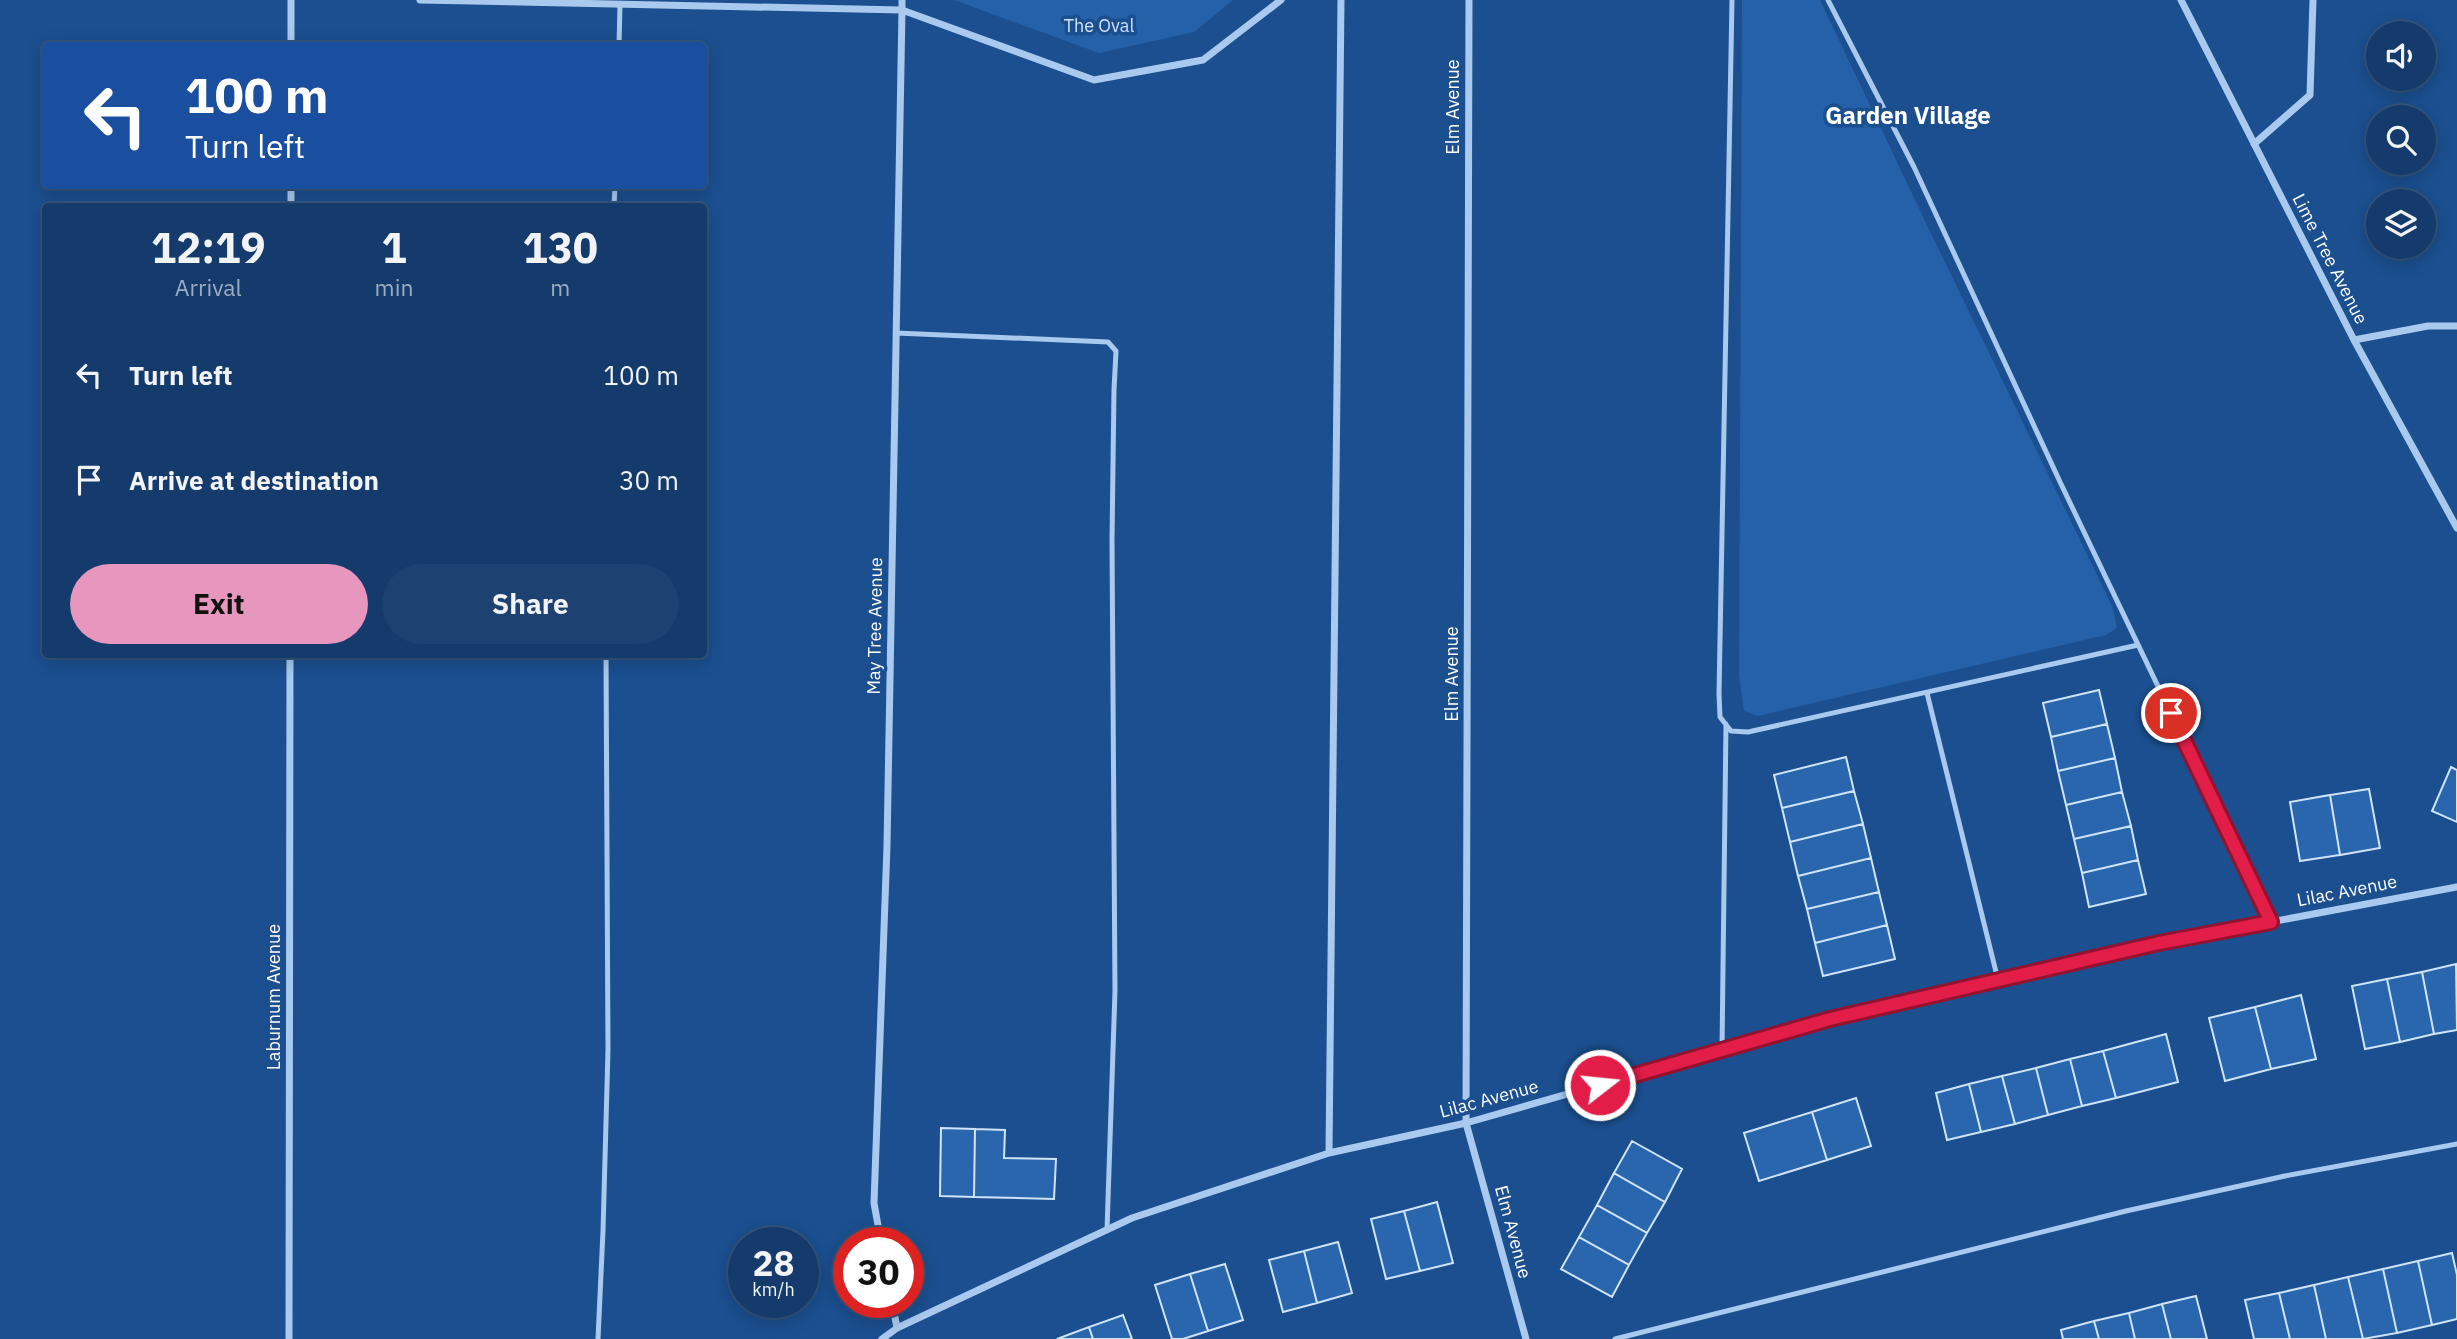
<!DOCTYPE html>
<html lang="en">
<head>
<meta charset="utf-8">
<style>
	:root { --surface:#143b6b; --page:#1d4271; --text:#f1f3f6; --muted:#9dadc1; --line:#33557e; --accent:#e797bd }
	body { margin:0; font-family:"IBM Plex Sans",sans-serif; background:var(--page); color:var(--text); height:100vh; display:flex; flex-direction:column; font-size:26px; white-space:nowrap }
	* { box-sizing:border-box; margin:0 }
	p { font-size:23px; color:var(--muted) }
	.icon { flex:none; width:38px; height:38px; fill:none; stroke:currentColor; stroke-width:2; stroke-linecap:round; stroke-linejoin:round }
	.map { position:relative; flex:1; overflow:hidden }
	.details { position:absolute; left:42px; top:203px; width:665px; height:455px; display:flex; flex-direction:column; background:var(--surface); border-radius:7px; box-shadow:0 4px 18px #0003,0 0 0 2px var(--line) }
	.details>* { flex:none }
	.top-card { position:absolute; left:42px; top:42px; width:665px; height:147px; border-radius:7px; box-shadow:0 4px 18px #0003,0 0 0 2px var(--line); background:#1a4fa0; color:#fff; overflow:hidden }
	.controls { position:absolute; left:2366px; top:21px; display:grid; gap:14px }
	.controls a { display:grid; place-items:center; width:70px; height:70px; border-radius:50%; background:var(--surface); box-shadow:0 4px 18px #0003,0 0 0 2px var(--line); font-size:35px }
	.speed { position:absolute; left:728px; top:1227px; display:flex; gap:14px; font-size:35px; font-weight:700; text-align:center }
	.speed>* { display:grid; place-content:center; width:91px; height:91px; border-radius:50%; background:var(--surface); box-shadow:0 4px 18px #0003,0 0 0 2px var(--line); line-height:1 }
	.speed small { font-size:18px; font-weight:400 }
	.speed .limit { border:10px solid #d22; background:#fff; color:#111 }
	.pin { position:absolute; display:grid; place-items:center; width:60px; height:60px; color:#fff; margin:-30px; border:4px solid #fff; border-radius:50%; box-shadow:0 2px 7px #0007 }
	.me { position:absolute; width:77px; margin:-38px; rotate:74deg; stroke-linejoin:round; filter:drop-shadow(0 0 5px #0008) }
	.turn { display:flex; align-items:center; gap:24px; height:147px; padding:0 28px; font-size:32px }
	.turn .icon { width:91px; height:91px; stroke-width:2.5 }
	.turn b { display:block; font-size:49px; line-height:60px }
	.eta { display:flex; justify-content:space-evenly; align-items:center; height:119px; text-align:center }
	.eta b { font-size:42px; font-weight:800; line-height:49px }
	.cta { display:flex; gap:14px; margin-top:auto; padding:14px 28px }
	.cta a { flex:1; height:80px; border-radius:42px; background:var(--accent); color:#111; font-size:28px; font-weight:800; line-height:80px; text-align:center }
	.cta a+a { background:var(--page); color:var(--text) }
	ul { padding:0; list-style:none }
	li { display:flex; align-items:center; gap:21px; height:105px; padding:0 28px }
	li div { flex:1 }
	li b { display:block; font-size:26px }
	li em { font-style:normal }
	.map>svg:first-child { display:block }
	.green { fill:#2461a8 }
	.building { fill:#2a66ad; stroke:#cfe3fa; stroke-width:2 }
	.lines { fill:none; stroke-linecap:round; stroke-linejoin:round }
	.lane { stroke:#a9c9ee; stroke-width:5 }
	.street { stroke:#a9c9ee; stroke-width:7 }
	.route-casing { stroke:#92132f; stroke-width:18 }
	.route { stroke:#e11d48; stroke-width:12 }
	.labels { text-anchor:middle; stroke-width:7; stroke-linejoin:round; paint-order:stroke }
	.park-label { font-size:18px; fill:#cfe3fa; stroke:#1b4f8f }
	.street-label { font-size:18px; fill:#fff; stroke:#1b4f8f }
	.district-label { font-size:24px; font-weight:bold; fill:#fff; stroke:#1b4f8f }
</style>
</head>
<body>
<div class="map">
<svg width="2457" height="1339" viewBox="0 0 2457 1339">
	<rect width="100%" height="100%" fill="#1b4f8f"/>
	<path class="green" d="M954 0H1233L1194 32 1099 53Z
		M1742 0H1820L1926 223 2113 608 2117 628 2106 635 1758 716 1744 711 1739 676Z"/>
	<path class="building" d="M2099 690 2107 724 2051 737 2043 703Z
		M2107 724 2115 758 2058 771 2051 737Z
		M1846 757 1854 791 1782 808 1774 775Z
		M2115 758 2122 792 2066 805 2058 771Z
		M2451 767 2457 770V822L2432 811Z
		M2369 789 2380 848 2340 855 2330 795Z
		M1854 791 1863 824 1790 842 1782 808Z
		M2122 792 2131 826 2074 839 2066 805Z
		M2330 795 2340 855 2300 861 2290 802Z
		M1863 824 1871 858 1798 876 1790 842Z
		M2131 826 2138 860 2082 873 2074 839Z
		M1871 858 1879 892 1807 909 1798 876Z
		M2138 860 2146 894 2089 907 2082 873Z
		M1879 892 1887 925 1815 943 1807 909Z
		M1887 925 1895 959 1823 976 1815 943Z
		M2456 964 2457 1030 2434 1034 2422 972Z
		M2422 972 2434 1034 2400 1042 2387 979Z
		M2387 979 2400 1042 2365 1049 2352 986Z
		M2301 995 2316 1059 2271 1069 2255 1007Z
		M2255 1007 2271 1069 2225 1081 2209 1018Z
		M2166 1034 2178 1082 2116 1098 2103 1051Z
		M2103 1051 2116 1098 2082 1106 2070 1059Z
		M2070 1059 2082 1106 2048 1115 2036 1068Z
		M2036 1068 2048 1115 2015 1124 2002 1076Z
		M2002 1076 2015 1124 1981 1132 1969 1084Z
		M1969 1084 1981 1132 1947 1140 1936 1093Z
		M1856 1098 1871 1146 1827 1160 1812 1112Z
		M1812 1112 1827 1160 1759 1181 1744 1133Z
		M941 1128 975 1129 974 1197 940 1196Z
		M975 1129 1005 1130 1004 1158 1056 1159 1054 1199 974 1197Z
		M1632 1141 1682 1169 1665 1202 1614 1173Z
		M1614 1173 1665 1202 1647 1233 1597 1205Z
		M1437 1202 1453 1263 1420 1271 1404 1211Z
		M1597 1205 1647 1233 1629 1265 1579 1237Z
		M1404 1211 1420 1271 1386 1279 1371 1219Z
		M1579 1237 1629 1265 1612 1297 1561 1269Z
		M1338 1242 1352 1293 1317 1303 1304 1251Z
		M1304 1251 1317 1303 1283 1312 1269 1260Z
		M2452 1253 2457 1275V1319L2432 1325 2418 1261Z
		M2418 1261 2432 1325 2397 1333 2383 1269Z
		M1225 1264 1243 1320 1208 1331 1190 1274Z
		M2383 1269 2397 1333 2363 1339 2348 1277Z
		M1190 1274 1208 1331 1183 1339H1172L1155 1285Z
		M2348 1277 2363 1339H2326L2314 1285Z
		M2314 1285 2326 1339H2290L2279 1293Z
		M2279 1293 2290 1339H2254L2245 1300Z
		M2196 1296 2207 1339H2171L2162 1304Z
		M2162 1304 2171 1339H2135L2129 1313Z
		M2129 1313 2135 1339H2099L2094 1321Z
		M1123 1315 1132 1339H1093L1089 1327Z
		M2094 1321 2099 1339H2063L2061 1330Z
		M1089 1327 1093 1339H1057Z"/>
	<g class="lines">
		<path class="lane" d="M1732 0 1719 694 1720 717 1731 731 1748 732 2138 645
			M1828 0 1914 167 2061 484 2271 922
			M619 46 620 4
			M614 206 615 186
			M896 333 1108 342 1116 351 1114 390 1112 541 1115 991 1107 1230
			M1927 693 1998 980
			M1722 1050 1726 724
			M598 1339 603 1231 608 1050 606 654
			M1615 1339 2126 1211 2285 1176 2457 1144"/>
		<path class="street" d="M420 0 902 10 887 846 874 1203 881 1242
			M902 0V10L1094 80 1203 60 1281 0
			M1469 0 1466 1123 1526 1339
			M2181 0 2354 340 2457 528
			M291 46V0
			M2254 144 2310 95 2313 0
			M291 206V186
			M2354 340 2428 326H2457
			M1329 1153 1341 0
			M892 1302 897 1328
			M289 1339 290 654
			M882 1339 897 1328 1132 1218 1329 1153 1466 1123 1830 1019 2159 943 2457 887"/>
	</g>
	<g class="lines">
		<defs>
			<path id="route" d="M1600 1085 1830 1019 2159 943 2271 922 2171 713"/>
		</defs>
		<use href="#route" class="route-casing"/>
		<use href="#route" class="route"/>
	</g>
	<g class="labels">
		<g class="park-label">
			<text x="1099" y="32">The Oval</text>
		</g>
		<g class="street-label">
			<text transform="translate(1453 107) rotate(-90)" y="6">Elm Avenue</text>
			<text transform="translate(2330 259) rotate(63)" y="6">Lime Tree Avenue</text>
			<text transform="translate(875 626) rotate(-89)" y="6">May Tree Avenue</text>
			<text transform="translate(1452 674) rotate(-90)" y="6">Elm Avenue</text>
			<text transform="translate(2347 891) rotate(-11)" y="6">Lilac Avenue</text>
			<text transform="translate(274 997) rotate(-90)" y="6">Laburnum Avenue</text>
			<text transform="translate(1489 1099) rotate(-15)" y="6">Lilac Avenue</text>
			<text transform="translate(1513 1232) rotate(75)" y="6">Elm Avenue</text>
		</g>
		<g class="district-label">
			<text x="1908" y="124">Garden Village</text>
		</g>
	</g>
</svg>
<div class="controls">
<a><svg class="icon" aria-label="sound" viewBox="0 0 24 24"><path d="M4 9h4l5-4v14l-5-4H4zM17 9q2 3 0 6"/></svg></a>
<a><svg class="icon" aria-label="search" viewBox="0 0 24 24"><circle cx="10" cy="10" r="6"/><path d="M15 15l6 6"/></svg></a>
<a><svg class="icon" aria-label="layers" viewBox="0 0 24 24"><path d="M12 4l9 5-9 5-9-5zM3 14l9 5 9-5"/></svg></a>
</div>
<div class="speed"><div>28<small>km/h</small></div><div class="limit">30</div></div>
<div class="pin" style="left:2171px;top:713px;background:#d93025"><svg class="icon" aria-label="arrive" viewBox="0 0 24 24"><path d="M6 21V4h12l-3 4 3 4H6"/></svg></div>
<svg class="me" style="left:1600px;top:1085px" viewBox="-20 -20 40 40"><circle r="17" fill="#e11d48" stroke="#fff" stroke-width="3"/><path d="M0-11L8 9 0 5-8 9z" fill="#fff"/></svg>
<div class="top-card">
<div class="turn"><svg class="icon" aria-label="left" viewBox="0 0 24 24"><path d="M17 20v-9H6M10 6l-5 5 5 5"/></svg><div><b>100 m</b>Turn left</div></div>
</div>
<section class="details">
<div class="eta">
<div><b>12:19</b><p>Arrival</p></div>
<div><b>1</b><p>min</p></div>
<div><b>130</b><p>m</p></div>
</div>
<ul>
<li><svg class="icon" aria-label="left" viewBox="0 0 24 24"><path d="M17 20v-9H6M10 6l-5 5 5 5"/></svg><div><b>Turn left</b></div><em>100 m</em></li>
<li><svg class="icon" aria-label="arrive" viewBox="0 0 24 24"><path d="M6 21V4h12l-3 4 3 4H6"/></svg><div><b>Arrive at destination</b></div><em>30 m</em></li>
</ul>
<div class="cta"><a>Exit</a><a>Share</a></div>
</section>
</div>
</body>
</html>
